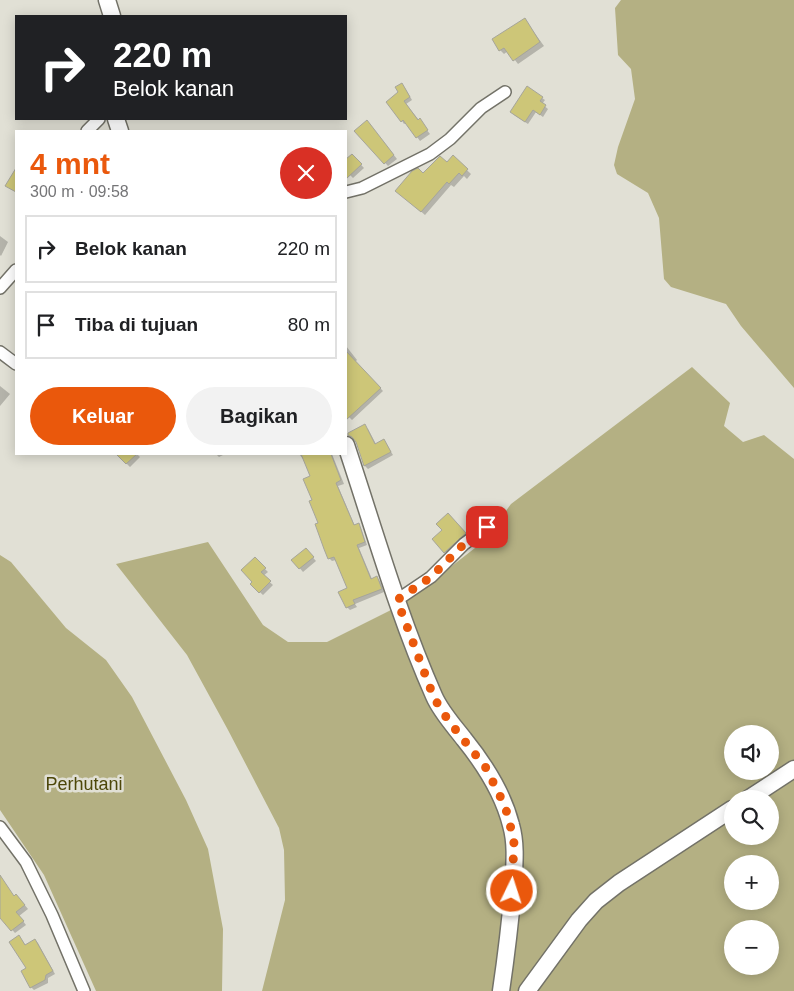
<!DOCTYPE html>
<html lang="id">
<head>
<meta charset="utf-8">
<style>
	:root { --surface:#fff; --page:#f2f2f2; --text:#202124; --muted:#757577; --line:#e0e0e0; --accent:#ea580c }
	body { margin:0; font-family:Helvetica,sans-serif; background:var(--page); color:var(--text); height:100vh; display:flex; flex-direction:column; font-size:19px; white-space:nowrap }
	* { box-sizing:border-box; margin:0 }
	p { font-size:16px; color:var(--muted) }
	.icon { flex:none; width:28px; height:28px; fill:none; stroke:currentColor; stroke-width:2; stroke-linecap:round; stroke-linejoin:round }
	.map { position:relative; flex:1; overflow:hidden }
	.details { position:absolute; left:15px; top:130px; width:332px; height:325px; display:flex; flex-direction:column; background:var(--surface); border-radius:0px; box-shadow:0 2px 12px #0003 }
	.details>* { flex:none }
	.guide { position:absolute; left:15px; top:15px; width:332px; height:105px; border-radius:0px; box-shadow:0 2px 12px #0003; background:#202124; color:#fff; overflow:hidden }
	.fabs { position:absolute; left:724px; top:725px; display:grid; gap:10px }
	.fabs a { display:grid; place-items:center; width:55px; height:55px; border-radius:50%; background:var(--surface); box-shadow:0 2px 12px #0003; font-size:25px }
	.pin { position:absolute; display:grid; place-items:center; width:42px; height:42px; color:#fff; margin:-21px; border-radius:10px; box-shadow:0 2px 8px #0006 }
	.me { position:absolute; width:55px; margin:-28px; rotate:4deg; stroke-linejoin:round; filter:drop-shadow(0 0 4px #0008) }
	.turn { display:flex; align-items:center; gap:18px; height:105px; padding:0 15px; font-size:22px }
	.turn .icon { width:65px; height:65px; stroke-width:2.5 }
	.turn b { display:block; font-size:35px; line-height:42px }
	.round { display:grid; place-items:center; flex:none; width:52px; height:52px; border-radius:26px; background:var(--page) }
	.head { display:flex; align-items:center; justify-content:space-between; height:85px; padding:0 15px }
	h1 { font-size:30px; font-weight:700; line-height:38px; color:var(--accent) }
	.action { display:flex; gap:10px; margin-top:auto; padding:10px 15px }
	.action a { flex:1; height:58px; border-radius:30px; background:var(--accent); color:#fff; font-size:20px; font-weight:700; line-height:58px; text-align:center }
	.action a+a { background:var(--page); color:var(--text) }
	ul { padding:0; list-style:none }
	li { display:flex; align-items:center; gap:15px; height:68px; margin:0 10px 8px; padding:0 5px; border:2px solid var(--line); border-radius:0px }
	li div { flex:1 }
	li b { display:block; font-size:19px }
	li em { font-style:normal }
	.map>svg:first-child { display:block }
	.green { fill:#b4b083; fill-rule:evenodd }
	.shadow { fill:#0003 }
	.building { fill:#cdc678; stroke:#a6a59b }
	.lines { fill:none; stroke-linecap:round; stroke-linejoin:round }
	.street-casing { stroke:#737268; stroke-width:14 }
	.secondary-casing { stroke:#737268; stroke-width:19 }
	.street { stroke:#fff; stroke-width:11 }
	.secondary { stroke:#fff; stroke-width:16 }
	.route { stroke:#ea580c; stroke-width:9; stroke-dasharray:0 16.2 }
	.labels { text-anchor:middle; stroke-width:5; stroke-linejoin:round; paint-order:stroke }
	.park-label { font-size:18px; fill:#4d4709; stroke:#e1e0d5 }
</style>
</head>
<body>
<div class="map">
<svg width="794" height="991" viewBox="0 0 794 991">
	<rect width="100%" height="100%" fill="#e1e0d5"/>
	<path class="green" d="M621 0H794V388L741 326 726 304 671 287 664 279 659 218 648 193 617 174 614 165 618 147 635 99 631 69 618 55 615 8Z
		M692 367 730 403 724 426 743 442 764 435 794 459V991H262L285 900 284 850 279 828 228 730 187 655 116 564 208 542 263 625 288 642H327L389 611 421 590 484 541 511 504ZM732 734H770V771H732ZM732 799H770V836H732ZM732 864H770V901H732ZM732 929H770V966H732Z
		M0 555 11 562 66 628 106 660 132 697 186 800 208 849 223 929 222 991H96L44 875 0 810Z"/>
	<path class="shadow" d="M525 20 544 46 518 64 508 51 504 54 500 50Z
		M405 88 412 100 406 104 430 134 420 141 407 123 404 124 402 121 388 102Z
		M542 98 545 100 542 104 548 109 543 117 536 112 528 124 514 115Z
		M370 125 397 159 388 166 356 131Z
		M352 155 364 168 353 178 346 171Z
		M453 157 471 174 467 179 464 176 454 187 451 185 425 215 401 194 423 175 447 164Z
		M0 236 8 242 1 256 0 255Z
		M346 346 357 360 355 362 383 391 352 420 346 414Z
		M0 386 10 394 0 406Z
		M368 429 376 444 384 440 393 455 368 469 365 466 357 441 349 434Z
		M117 454H137L140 457 130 467Z
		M216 454H225L219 457Z
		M299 454H332L344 484 338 486 355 526 358 525 361 528 367 545 359 548 372 579 377 578 380 581 384 592 355 604 357 607 350 610 347 607 349 589 336 560 332 561 329 558 314 501 311 477 304 458 303 459Z
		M448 514 468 536 448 555 434 539 444 530Z
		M309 553 316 561 303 572 293 560Z
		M255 559 268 572 263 576 273 585 263 595 251 584 254 582Z
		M19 898 28 909 19 916 26 925 15 933 0 916V908Z
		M22 940 26 946 35 940 38 943 55 974 48 978V983L34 990 31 987Z"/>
	<path class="building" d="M525 18 540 42 513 61 504 48 499 51 492 39Z
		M402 83 410 97 404 101 418 120 420 118 428 130 416 138 403 120 401 122 386 102 398 92 395 87Z
		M527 86 543 97 540 101 546 105 540 115 533 110 525 122 510 112Z
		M367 120 394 155 384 164 354 131Z
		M352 154 362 164 346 179V159Z
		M453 155 468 169 462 176 459 173 449 184 447 182 421 212 395 191 412 171 418 168 423 173 440 156 447 162Z
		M16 168V192L5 186Z
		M346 351 381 388 346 420Z
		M365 424 375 444 384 439 391 452 364 466 356 442 352 437 348 435V433Z
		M116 454H137L126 464Z
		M301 454H331L341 480 336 483 354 525 359 523 365 542 357 545 371 579 377 576 382 589 353 600 355 604 346 608 338 592 347 588 334 557 328 559 324 549 315 524 318 523 309 501 312 500 303 479 310 476Z
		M448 513 466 533 444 553 432 539 442 530 436 524Z
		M306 548 314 557 299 569 291 560Z
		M255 557 266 568 261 572 271 581 259 593 250 584 252 582 241 570Z
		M0 875 14 896 16 894 25 905 16 912 24 921 11 931 0 918Z
		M19 935 25 945 35 939 53 971 46 975 45 980 30 988 21 971 26 968 9 942Z"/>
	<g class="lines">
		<defs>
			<path id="street" d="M87 131 99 119
				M346 192 362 188 430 154 450 139 481 108 505 92
				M0 288 16 270
				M0 352 16 364
				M397 600 431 577 464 544 487 527
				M0 827 26 862 52 915 84 991"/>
			<path id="secondary" d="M107 0 112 16
				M116 119 120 131
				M346 445C374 529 398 615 434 696 441 712 454 726 464 739 485 765 503 793 511 825 517 846 514 868 513 889 510 924 506 957 501 991
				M748 799 794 769
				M527 991 579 920 596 901 619 883 732 809"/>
		</defs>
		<use href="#street" class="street-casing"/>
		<use href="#secondary" class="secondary-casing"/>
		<use href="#street" class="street"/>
		<use href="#secondary" class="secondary"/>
	</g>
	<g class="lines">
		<path class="route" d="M487 527 464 544 431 577 397 600 434 698 448 720 486 768 505 806 514 840 512 891"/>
	</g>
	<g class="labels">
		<g class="park-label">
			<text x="84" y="790">Perhutani</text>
		</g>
	</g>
</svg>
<div class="fabs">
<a><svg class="icon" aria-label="sound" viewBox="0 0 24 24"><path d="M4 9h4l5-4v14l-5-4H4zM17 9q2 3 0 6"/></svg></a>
<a><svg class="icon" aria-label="search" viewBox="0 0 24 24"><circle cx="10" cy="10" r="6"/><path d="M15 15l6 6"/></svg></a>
<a>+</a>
<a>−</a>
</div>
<div class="pin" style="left:487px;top:527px;background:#d93025"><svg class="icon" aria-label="arrive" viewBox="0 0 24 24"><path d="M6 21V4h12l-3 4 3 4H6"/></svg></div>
<svg class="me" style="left:512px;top:891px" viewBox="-20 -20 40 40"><circle r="17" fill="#ea580c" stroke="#fff" stroke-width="3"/><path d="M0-11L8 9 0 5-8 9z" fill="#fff"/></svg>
<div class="guide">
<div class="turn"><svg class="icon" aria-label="right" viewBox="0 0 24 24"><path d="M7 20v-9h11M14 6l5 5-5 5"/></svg><div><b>220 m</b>Belok kanan</div></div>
</div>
<section class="details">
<div class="head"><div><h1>4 mnt</h1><p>300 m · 09:58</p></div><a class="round" style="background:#d93025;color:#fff"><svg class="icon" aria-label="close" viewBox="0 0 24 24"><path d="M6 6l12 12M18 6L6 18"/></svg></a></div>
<ul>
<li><svg class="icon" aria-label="right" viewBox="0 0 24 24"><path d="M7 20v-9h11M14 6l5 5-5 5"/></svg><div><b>Belok kanan</b></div><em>220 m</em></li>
<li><svg class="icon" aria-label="arrive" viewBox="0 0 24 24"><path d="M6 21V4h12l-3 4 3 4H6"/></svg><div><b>Tiba di tujuan</b></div><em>80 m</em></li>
</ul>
<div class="action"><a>Keluar</a><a>Bagikan</a></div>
</section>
</div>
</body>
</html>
